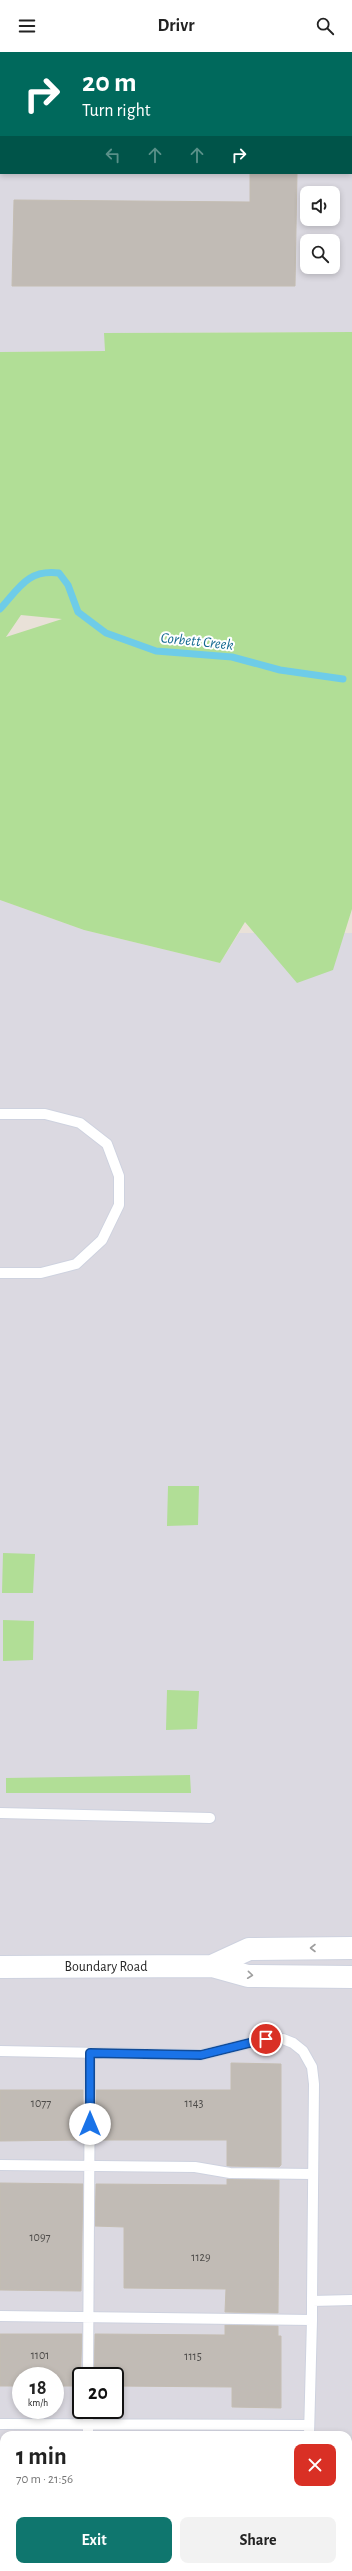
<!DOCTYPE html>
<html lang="en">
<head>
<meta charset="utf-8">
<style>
	:root { --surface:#fff; --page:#f2f2f2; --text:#222; --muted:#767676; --accent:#0f766e }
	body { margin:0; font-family:"Alegreya Sans",sans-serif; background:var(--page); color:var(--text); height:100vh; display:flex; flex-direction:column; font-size:15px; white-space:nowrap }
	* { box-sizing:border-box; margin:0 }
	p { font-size:13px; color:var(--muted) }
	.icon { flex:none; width:22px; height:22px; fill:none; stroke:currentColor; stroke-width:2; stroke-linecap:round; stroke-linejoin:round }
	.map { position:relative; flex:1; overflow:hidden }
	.drawer { position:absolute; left:0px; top:2379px; width:352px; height:140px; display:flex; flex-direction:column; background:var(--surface); border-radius:12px 12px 0 0; box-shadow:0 2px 6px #0003 }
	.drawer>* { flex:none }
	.hud { position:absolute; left:0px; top:0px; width:352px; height:122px; box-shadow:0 2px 6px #0003; background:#00695c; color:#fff; overflow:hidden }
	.controls { position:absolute; left:300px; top:134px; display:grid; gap:8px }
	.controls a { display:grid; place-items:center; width:40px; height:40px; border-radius:8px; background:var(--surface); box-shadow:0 2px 6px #0003; font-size:20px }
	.speed { position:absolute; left:12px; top:2315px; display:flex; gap:8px; font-size:20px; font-weight:700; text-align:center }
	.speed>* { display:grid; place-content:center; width:52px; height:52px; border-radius:50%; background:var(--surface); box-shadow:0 2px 6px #0003; line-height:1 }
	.speed small { font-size:10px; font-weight:400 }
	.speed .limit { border:2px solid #111; border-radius:6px; background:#fff; color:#111 }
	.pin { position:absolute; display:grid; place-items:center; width:34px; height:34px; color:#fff; margin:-17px; border:2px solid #fff; border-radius:50%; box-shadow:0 1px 4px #0007 }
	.me { position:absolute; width:44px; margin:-22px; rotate:0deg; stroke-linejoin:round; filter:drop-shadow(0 0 3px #0008) }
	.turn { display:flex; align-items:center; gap:14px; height:84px; padding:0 16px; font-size:18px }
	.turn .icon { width:52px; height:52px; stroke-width:2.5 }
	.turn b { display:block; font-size:28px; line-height:34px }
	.lanes { display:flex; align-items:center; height:38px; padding:0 16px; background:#0003; justify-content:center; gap:20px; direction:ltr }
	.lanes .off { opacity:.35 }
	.round { display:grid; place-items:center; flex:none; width:42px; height:42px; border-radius:8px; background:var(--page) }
	.head { display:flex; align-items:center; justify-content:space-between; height:68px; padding:0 16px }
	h1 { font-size:24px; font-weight:700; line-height:30px }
	.action { display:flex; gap:8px; margin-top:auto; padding:8px 16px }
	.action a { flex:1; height:46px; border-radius:8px; background:var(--accent); color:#fff; font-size:16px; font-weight:700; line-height:46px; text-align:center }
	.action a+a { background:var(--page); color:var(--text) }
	header { display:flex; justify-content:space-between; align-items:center; height:52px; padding:0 16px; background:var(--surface); font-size:18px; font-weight:700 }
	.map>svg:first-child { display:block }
	.industrial { fill:#dbd9e1; fill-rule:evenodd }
	.green { fill:#b1de96; fill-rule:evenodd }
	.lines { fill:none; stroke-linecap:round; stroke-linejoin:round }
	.stream { stroke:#6ecce8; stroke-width:7 }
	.building { fill:#c1bbb5; stroke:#c4bdb2 }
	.service-casing { stroke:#ced2df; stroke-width:12 }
	.tertiary-casing { stroke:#ced2df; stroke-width:24 }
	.service { stroke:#fff; stroke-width:10 }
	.tertiary { stroke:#fff; stroke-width:22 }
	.oneway { stroke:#9e9e9e }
	.route-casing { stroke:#114b97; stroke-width:10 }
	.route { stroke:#1a73e8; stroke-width:7 }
	.labels { text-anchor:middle; stroke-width:4; stroke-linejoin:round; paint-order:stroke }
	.number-label { font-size:12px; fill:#4e4c4a }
	.street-label { font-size:14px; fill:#272727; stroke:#fff }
	.water-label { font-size:15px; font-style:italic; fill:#12688f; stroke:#fff }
</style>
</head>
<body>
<header><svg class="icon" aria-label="menu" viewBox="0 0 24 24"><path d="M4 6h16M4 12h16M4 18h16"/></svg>Drivr<svg class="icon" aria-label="search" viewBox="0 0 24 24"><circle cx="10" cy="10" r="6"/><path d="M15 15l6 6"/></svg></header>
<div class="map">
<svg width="352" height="2519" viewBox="0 0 352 2519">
	<rect width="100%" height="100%" fill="#e9e1d8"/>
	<path class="industrial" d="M0 0H352V280L105 281 106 299 0 300ZM1 1H351V121H1ZM307 141H333V167H307ZM307 189H333V215H307Z
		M0 848 84 878 220 911 239 881H352V2519H0ZM21 2324H55V2358H21ZM81 2324H115V2358H81ZM4 2383H348V2515H4Z"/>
	<path class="green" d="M352 280V857L333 918 297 931 245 870 220 911 84 878 0 848V300L105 299 104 281ZM21 563 62 567 6 585Z
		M168 1434H199L198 1473 167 1474Z
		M3 1501 35 1502 33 1541H2Z
		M3 1568 34 1569 33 1608 3 1609Z
		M167 1638 199 1639 197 1677 166 1678Z
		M190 1723 191 1741H6V1726Z"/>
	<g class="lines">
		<path class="stream" d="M0 557C19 536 28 517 59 521L68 533 78 560 106 581 156 599 232 605 280 618 343 627"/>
	</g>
	<path class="building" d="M250 121H297L295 234H12L14 148 250 150Z
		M231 2011 281 2012V2113L279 2115 227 2114V2088H96V2038H231Z
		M0 2038H83V2088L0 2089Z
		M227 2127 279 2128 278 2261 225 2260 226 2237 124 2236V2175L95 2174 96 2132 227 2133Z
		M0 2131 83 2132 81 2239 0 2238Z
		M225 2273 278 2274V2284H281V2356L232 2355V2335L115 2334V2324H94L95 2282 225 2283Z
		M0 2282H82L80 2334H55V2324H21V2334H0Z"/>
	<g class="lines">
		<defs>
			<path id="service" d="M0 1062H45L80 1071 107 1092 119 1124V1153L102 1188 76 1212 41 1221H0
				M0 1761 210 1766
				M0 1999 201 2003 266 1987H283L293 1991 303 1999 312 2015 314 2032 312 2249
				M0 2113 195 2115 230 2121 313 2122
				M0 2264 312 2268V2249L352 2248
				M88 2324 90 2001
				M0 2372 309 2373
				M88 2383V2358
				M309 2383 312 2268
				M88 2515V2519
				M309 2515V2519"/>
			<path id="tertiary" d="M212 1914 249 1897 352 1896
				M0 1915 212 1914 248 1924 352 1925"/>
		</defs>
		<use href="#service" class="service-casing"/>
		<use href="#tertiary" class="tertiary-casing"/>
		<use href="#service" class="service"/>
		<use href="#tertiary" class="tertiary"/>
	</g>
	<defs><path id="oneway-chevron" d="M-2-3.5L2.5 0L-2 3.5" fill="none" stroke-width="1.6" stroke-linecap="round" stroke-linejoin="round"/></defs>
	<g class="oneway">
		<use href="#oneway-chevron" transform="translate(313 1896) rotate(180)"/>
		<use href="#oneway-chevron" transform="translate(250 1923) rotate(6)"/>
	</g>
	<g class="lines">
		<defs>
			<path id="route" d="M90 2072V2001L201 2003 266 1987"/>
		</defs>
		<use href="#route" class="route-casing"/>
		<use href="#route" class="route"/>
	</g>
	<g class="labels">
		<g class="number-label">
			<text x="41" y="2055">1077</text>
			<text x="194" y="2055">1143</text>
			<text x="40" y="2189">1097</text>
			<text x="201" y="2209">1129</text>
			<text x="40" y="2307">1101</text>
			<text x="193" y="2308">1115</text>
		</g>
		<g class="street-label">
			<text x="106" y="1919">Boundary Road</text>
		</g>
		<g class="water-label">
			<text transform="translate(197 589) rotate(6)" y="5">Corbett Creek</text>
		</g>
	</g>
</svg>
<div class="controls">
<a><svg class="icon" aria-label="sound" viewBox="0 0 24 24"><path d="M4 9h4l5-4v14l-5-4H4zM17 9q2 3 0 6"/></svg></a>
<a><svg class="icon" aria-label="search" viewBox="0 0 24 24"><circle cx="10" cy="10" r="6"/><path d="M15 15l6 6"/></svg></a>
</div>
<div class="speed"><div>18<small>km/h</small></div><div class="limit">20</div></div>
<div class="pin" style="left:266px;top:1987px;background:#d93025"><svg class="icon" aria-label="arrive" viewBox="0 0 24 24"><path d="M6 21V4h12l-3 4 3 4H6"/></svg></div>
<svg class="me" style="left:90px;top:2072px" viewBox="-20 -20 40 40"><circle r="19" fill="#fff"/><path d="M0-13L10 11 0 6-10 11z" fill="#1a73e8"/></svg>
<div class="hud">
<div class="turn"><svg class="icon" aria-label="right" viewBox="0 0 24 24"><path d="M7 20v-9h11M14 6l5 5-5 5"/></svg><div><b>20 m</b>Turn right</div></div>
<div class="lanes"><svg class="icon off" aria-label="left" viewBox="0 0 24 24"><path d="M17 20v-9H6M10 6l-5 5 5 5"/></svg><svg class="icon off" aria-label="ahead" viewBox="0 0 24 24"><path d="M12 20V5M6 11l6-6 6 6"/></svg><svg class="icon off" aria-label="ahead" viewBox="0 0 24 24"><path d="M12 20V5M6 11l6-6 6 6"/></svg><svg class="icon" aria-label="right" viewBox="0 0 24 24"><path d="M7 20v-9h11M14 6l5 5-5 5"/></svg></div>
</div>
<section class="drawer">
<div class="head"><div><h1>1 min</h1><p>70 m · 21:56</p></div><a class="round" style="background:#d93025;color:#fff"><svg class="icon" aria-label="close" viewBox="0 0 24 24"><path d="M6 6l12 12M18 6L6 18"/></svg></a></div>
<div class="action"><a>Exit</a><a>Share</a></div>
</section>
</div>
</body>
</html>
